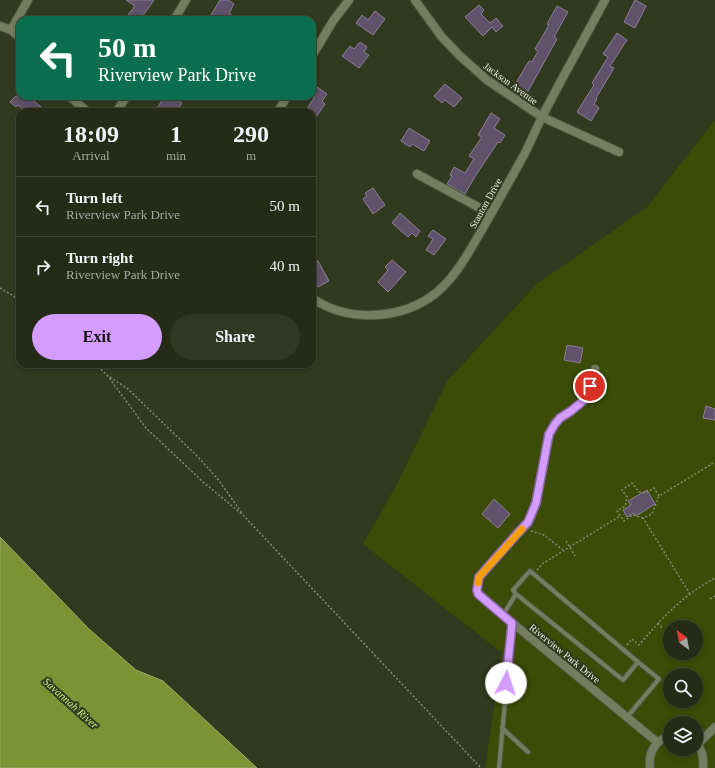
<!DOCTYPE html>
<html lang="en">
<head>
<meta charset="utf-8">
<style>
	:root { --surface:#252b16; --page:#313723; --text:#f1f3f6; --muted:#a3a7a1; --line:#424735; --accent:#d39cfd }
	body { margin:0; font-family:Georgia,serif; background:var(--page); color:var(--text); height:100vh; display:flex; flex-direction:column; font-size:15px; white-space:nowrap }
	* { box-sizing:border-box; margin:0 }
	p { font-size:13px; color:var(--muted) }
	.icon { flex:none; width:22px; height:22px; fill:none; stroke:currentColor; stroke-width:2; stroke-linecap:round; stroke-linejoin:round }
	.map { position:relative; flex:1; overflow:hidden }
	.drawer { position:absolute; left:16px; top:108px; width:300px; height:260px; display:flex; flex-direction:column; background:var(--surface); border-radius:12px; box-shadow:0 2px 6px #0003,0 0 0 1px var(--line) }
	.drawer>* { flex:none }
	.guide { position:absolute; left:16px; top:16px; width:300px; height:84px; border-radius:12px; box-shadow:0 2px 6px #0003,0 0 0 1px var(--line); background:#0b6e4f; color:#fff; overflow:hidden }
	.needle { width:26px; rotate:328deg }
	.fabs { position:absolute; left:663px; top:620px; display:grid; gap:8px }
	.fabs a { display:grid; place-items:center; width:40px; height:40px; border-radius:50%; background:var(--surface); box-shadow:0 2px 6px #0003,0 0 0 1px var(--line); font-size:20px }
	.pin { position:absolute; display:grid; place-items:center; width:34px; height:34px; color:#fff; margin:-17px; border:2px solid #fff; border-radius:50%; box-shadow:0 1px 4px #0007 }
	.me { position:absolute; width:44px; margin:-22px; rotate:5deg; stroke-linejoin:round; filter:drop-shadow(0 0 3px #0008) }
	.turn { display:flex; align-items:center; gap:14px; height:84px; padding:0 16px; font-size:18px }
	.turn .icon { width:52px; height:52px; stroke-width:2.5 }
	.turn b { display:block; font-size:28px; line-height:34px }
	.eta { display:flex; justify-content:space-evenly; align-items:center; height:68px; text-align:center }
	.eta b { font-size:24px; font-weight:700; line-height:28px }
	.cta { display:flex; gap:8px; margin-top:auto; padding:8px 16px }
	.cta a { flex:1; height:46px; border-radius:24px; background:var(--accent); color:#111; font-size:16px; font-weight:700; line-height:46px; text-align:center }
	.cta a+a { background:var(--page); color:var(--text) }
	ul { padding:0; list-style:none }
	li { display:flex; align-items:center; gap:12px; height:60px; padding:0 16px; border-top:1px solid var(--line) }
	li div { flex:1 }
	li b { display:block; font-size:15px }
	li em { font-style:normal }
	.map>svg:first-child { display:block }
	.green { fill:#3c4b06; fill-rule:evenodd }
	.water { fill:#7b9235; stroke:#9dae68 }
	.building { fill:#60526b; stroke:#8c7e99 }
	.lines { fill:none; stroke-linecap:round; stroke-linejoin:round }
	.service-casing { stroke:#50563f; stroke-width:6 }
	.minor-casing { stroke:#50563f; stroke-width:10 }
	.path { stroke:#848b75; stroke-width:1.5; stroke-dasharray:2 2; stroke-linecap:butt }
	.service { stroke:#747d5f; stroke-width:4 }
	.minor { stroke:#747d5f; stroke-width:8 }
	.route-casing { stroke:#8965a4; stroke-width:10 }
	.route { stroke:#d39cfd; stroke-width:7 }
	.slow { stroke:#f59e0b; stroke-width:7 }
	.labels { text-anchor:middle; stroke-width:4; stroke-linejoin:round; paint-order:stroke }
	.street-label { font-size:10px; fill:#ebf1e0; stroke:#31391e }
	.water-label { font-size:11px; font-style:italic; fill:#d3f47a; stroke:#31391e }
</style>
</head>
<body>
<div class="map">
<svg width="715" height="768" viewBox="0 0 715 768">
	<rect width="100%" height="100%" fill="#31391e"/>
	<path class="green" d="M715 120V768H485L502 653 363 544 396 486 447 381 537 284 647 207ZM670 627H696V653H670ZM670 675H696V701H670ZM670 723H696V749H670Z"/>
	<path class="water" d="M0 537 89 629 136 670 163 681 257 768H0Z"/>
	<path class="building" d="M126 0H154L140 20H124L135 6Z
		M220 0H228L234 4 229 13 233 16 230 20H208Z
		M635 0 646 6 635 28 624 22Z
		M479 5 484 10 481 14 490 23 496 18 503 26 496 32 492 27 483 36 465 17Z
		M557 6 568 12 554 37 557 39 527 93 514 86 529 61 532 62 538 51 535 49 549 25 547 24Z
		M375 11 385 19 373 35 356 23 362 15 368 20Z
		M617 33 627 40 610 66 614 68 596 98 597 99 594 104 599 108 591 121 577 112 594 85 592 83 608 57 603 54Z
		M360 42 367 47 364 52 369 55 359 68 342 56 350 46 354 49Z
		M445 84 462 98 454 107 445 100 442 103 434 96Z
		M317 87 327 94 322 101 325 104 316 117 312 114V112H309L306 110 314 98 311 96H312Z
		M16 96H28L47 112H26L18 105 16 107 10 102Z
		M165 96H179L177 99 182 103 176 112H164L157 108Z
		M491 113 500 119 494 128 505 135 500 143 498 142 474 178 465 194 447 184 452 176 450 175 454 167 465 173 474 159 469 156 482 137 478 135Z
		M409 128 430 141 424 151 412 144 410 147 401 141Z
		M373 188 385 205 373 214 363 199 367 196 365 193Z
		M400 213 420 231 416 237 412 233 408 237 392 223Z
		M433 230 446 239 434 255 426 250 433 239 428 236Z
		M392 260 406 272 388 292 378 282 388 270 385 267Z
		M318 261 329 281 318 287 312 277V264Z
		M567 345 583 348 580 363 564 360Z
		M706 406 715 409V420L703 418Z
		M647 490 655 504 636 516 634 513 627 517 623 510 631 505 628 501Z
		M494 499 510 514 498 528 482 514Z"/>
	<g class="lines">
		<defs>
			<path id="service" d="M503 615 516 594 513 590 530 571 638 662 623 680 516 594
				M627 717 659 679 638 662
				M502 728 528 752
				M499 768 512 624"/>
			<path id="minor" d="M415 0 441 36 460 56 487 80 542 117 619 152
				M174 20 186 0
				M0 26 11 30 20 38
				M11 30 28 0
				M312 56 333 21 349 0
				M69 96 88 112
				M116 112 127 96
				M278 112 287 96
				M417 174 491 214
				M312 298C348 323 402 320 436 293 454 278 465 259 476 240 493 211 509 182 525 153 531 141 536 129 542 117 562 78 584 39 605 0
				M595 369 589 396 571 411 560 418 555 424 549 434 536 503 529 522 516 535 479 577 477 590 479 594 503 615 657 742
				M696 743C703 750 704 758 703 768
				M698 744 715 727
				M650 768C648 753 655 740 670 736"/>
		</defs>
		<use href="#service" class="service-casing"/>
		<use href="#minor" class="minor-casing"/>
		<path class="path" d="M0 288 20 300
			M95 364 107 375 128 389 198 457 217 478 242 513
			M107 375 146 428 203 482 243 515 481 768
			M643 518 633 515 624 521 617 511 625 506 627 497 622 490 632 483 639 492 646 493 654 488 659 496
			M531 531 544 535 563 550
			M566 541 575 556
			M537 570 542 564 620 516
			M690 594 643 518 652 514 659 496 715 462
			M710 599 715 596
			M658 623 661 626V629
			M627 645 632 639 639 645C663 617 682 596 715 578"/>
		<use href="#service" class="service"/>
		<use href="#minor" class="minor"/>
	</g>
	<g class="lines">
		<defs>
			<path id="route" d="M506 683 512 623 478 594 477 590 479 577 516 535 528 522 536 503 549 434 555 424 560 418 571 411 589 396 590 386"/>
		</defs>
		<use href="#route" class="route-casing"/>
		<use href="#route" class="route"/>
		<path class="slow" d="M478 583 479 577 522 529"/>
	</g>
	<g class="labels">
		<g class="street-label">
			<text transform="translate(511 83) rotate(36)" y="4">Jackson Avenue</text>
			<text transform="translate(485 203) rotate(-61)" y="4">Stanton Drive</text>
			<text transform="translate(565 653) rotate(39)" y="4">Riverview Park Drive</text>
		</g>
		<g class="water-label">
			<text transform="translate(71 703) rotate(42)" y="4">Savannah River</text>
		</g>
	</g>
</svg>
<div class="fabs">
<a><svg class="needle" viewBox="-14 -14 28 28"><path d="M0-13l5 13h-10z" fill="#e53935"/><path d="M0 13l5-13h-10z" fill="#a3a7a1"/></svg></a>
<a><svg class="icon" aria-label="search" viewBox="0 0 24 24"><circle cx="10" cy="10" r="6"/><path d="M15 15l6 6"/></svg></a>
<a><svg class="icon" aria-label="layers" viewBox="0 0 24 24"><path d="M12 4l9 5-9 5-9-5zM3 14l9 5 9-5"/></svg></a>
</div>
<div class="pin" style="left:590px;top:386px;background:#d93025"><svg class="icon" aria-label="arrive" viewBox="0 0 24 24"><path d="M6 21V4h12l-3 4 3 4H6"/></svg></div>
<svg class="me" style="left:506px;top:683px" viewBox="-20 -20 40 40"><circle r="19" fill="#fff"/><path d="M0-13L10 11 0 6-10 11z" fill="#d39cfd"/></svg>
<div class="guide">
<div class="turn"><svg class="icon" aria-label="left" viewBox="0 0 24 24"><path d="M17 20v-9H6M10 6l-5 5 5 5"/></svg><div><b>50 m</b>Riverview Park Drive</div></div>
</div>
<section class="drawer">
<div class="eta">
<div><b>18:09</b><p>Arrival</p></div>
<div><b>1</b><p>min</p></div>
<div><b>290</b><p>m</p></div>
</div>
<ul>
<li><svg class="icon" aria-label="left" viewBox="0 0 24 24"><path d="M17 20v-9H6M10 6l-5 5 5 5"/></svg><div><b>Turn left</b><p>Riverview Park Drive</p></div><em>50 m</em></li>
<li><svg class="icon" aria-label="right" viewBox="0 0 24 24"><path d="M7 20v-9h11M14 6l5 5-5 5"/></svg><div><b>Turn right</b><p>Riverview Park Drive</p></div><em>40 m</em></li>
</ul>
<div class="cta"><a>Exit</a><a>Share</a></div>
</section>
</div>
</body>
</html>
